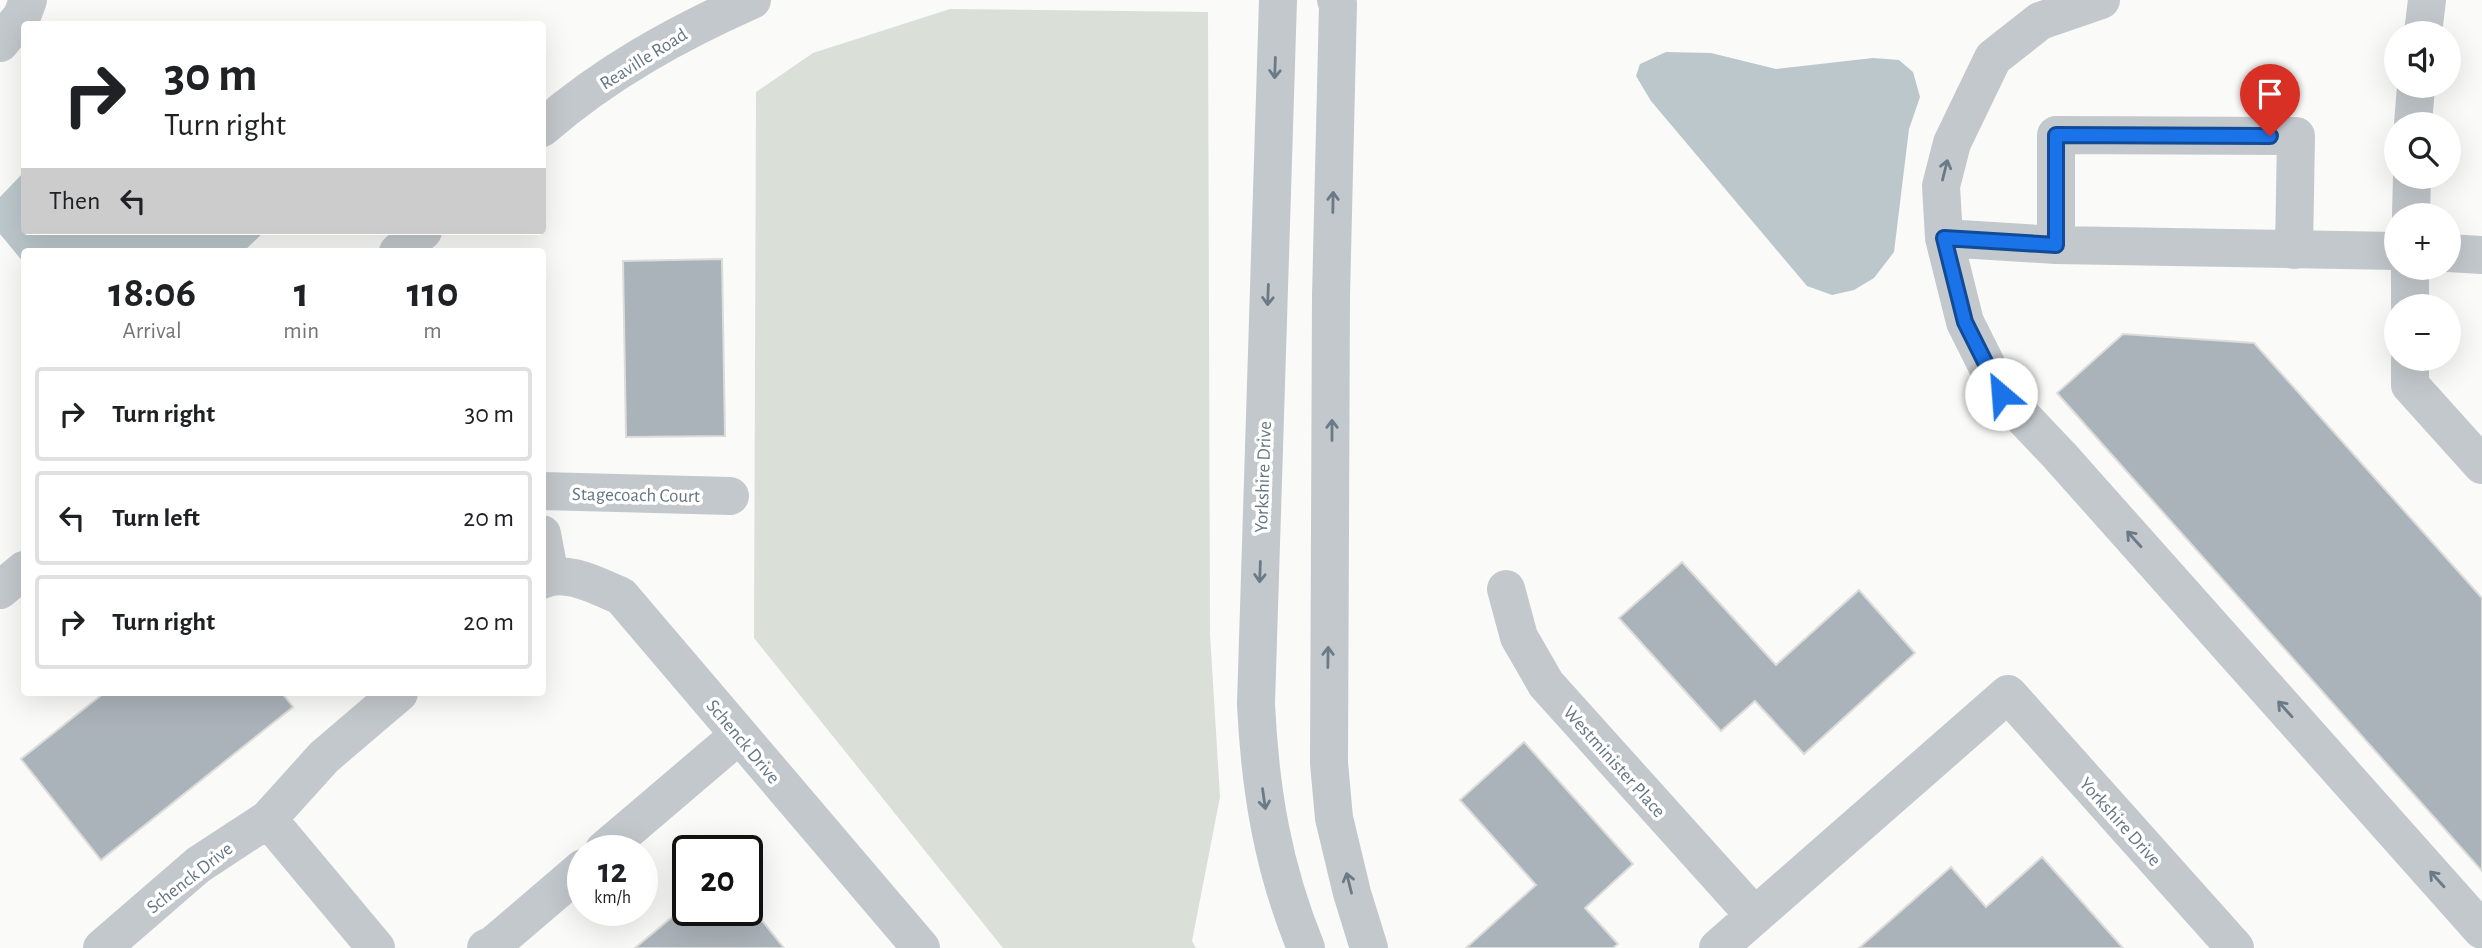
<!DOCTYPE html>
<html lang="en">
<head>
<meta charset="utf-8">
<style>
	:root { --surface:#fff; --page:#f2f2f2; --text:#202124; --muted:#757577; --line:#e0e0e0 }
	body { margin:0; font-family:"Alegreya Sans",sans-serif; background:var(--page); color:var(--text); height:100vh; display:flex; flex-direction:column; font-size:26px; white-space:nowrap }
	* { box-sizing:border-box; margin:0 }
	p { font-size:23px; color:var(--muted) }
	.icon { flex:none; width:38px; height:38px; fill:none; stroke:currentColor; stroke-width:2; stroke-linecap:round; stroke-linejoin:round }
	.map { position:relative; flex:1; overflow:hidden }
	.side { position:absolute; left:21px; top:248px; width:525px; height:448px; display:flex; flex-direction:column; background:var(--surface); border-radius:7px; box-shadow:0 7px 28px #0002 }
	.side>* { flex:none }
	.guide { position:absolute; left:21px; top:21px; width:525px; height:214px; border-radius:7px; box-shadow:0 7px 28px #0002; background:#fff; color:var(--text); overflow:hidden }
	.controls { position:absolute; left:2384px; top:21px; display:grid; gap:14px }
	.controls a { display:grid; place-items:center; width:77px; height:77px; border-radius:50%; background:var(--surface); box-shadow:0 7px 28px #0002; font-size:35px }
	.speed { position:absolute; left:567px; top:835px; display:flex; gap:14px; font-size:35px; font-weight:700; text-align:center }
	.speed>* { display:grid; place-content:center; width:91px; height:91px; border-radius:50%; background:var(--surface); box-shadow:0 7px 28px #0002; line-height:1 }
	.speed small { font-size:18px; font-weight:400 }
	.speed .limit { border:4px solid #111; border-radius:10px; background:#fff; color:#111 }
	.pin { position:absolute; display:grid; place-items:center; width:60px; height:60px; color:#fff; margin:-72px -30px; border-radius:50% 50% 50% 0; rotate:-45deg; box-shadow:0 0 7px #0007 }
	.pin .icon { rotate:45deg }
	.me { position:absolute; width:77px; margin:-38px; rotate:333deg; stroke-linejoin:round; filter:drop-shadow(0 0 5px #0008) }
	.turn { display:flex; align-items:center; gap:24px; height:147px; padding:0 28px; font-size:32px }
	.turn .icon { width:91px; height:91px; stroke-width:2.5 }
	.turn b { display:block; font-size:49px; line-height:60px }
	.then { display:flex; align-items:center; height:66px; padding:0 28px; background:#0003; gap:14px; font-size:26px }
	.eta { display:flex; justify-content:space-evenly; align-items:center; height:119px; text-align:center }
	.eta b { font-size:42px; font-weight:700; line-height:49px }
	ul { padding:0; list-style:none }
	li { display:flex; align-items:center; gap:21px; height:94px; margin:0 14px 10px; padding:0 14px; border:4px solid var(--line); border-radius:7px }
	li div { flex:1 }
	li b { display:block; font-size:26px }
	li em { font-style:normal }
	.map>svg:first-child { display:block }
	.green { fill:#dadfd7 }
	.water { fill:#bbc7cb }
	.building { fill:#aab3b9; stroke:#dcdcda; stroke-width:2 }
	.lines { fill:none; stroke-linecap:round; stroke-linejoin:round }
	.minor { stroke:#c3c8cc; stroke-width:38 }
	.oneway { stroke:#6a7a87 }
	.route-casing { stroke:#114b97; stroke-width:18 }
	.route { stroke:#1a73e8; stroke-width:12 }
	.labels { text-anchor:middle; stroke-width:7; stroke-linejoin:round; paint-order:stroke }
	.street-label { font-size:19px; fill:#657683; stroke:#fff }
</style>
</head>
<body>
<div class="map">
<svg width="2482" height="948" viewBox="0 0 2482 948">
	<rect width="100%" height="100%" fill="#fafaf8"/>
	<path class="green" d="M950 9 1208 12 1210 634 1220 797 1192 941 1196 948H1003L754 638 756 92 813 53Z"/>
	<path class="water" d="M1666 52 1711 53 1776 69 1873 58 1899 60 1913 72 1920 97 1909 129 1894 252 1874 278 1854 290 1832 295 1807 286 1651 101 1636 76 1640 64Z
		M24 172V231H265L243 252H24V263L0 234V197Z"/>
	<path class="building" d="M722 259 725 436 626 437 623 261Z
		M2123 334 2254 343 2482 598V871L2057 393Z
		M1682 562 1776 665 1859 590 1915 653 1804 754 1755 701 1721 731 1619 618Z
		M104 693H282L293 707 101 860 21 759Z
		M1524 742 1633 864 1585 908 1618 944 1613 948H1466L1536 885 1460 800Z
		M2042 857 2123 948H1859L1951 867 1986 907Z
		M747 902 784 948H635L688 904V910H747Z"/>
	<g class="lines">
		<path class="minor" d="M1278 0 1256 704C1260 790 1273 868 1306 948
			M1336 0 1338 4 1331 296 1329 763 1334 818 1352 893 1369 948
			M2101 0 2040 21 1993 58 1952 143 1941 186 1944 238 1965 322 2001 394 2059 455 2482 930
			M2423 33 2427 0
			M0 43 22 16 28 0
			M2413 124 2416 86
			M542 128C605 73 676 34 752 0
			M2411 215 2412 177
			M1944 238 2056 245
			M2294 250 2296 136 2056 135V245L2396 251
			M398 252 423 231
			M2448 253 2482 255
			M2410 268V306
			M2410 359V385L2482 465
			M542 491 730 496
			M542 534 550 576
			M542 580C566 568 599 587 621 596L921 948
			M1506 589 1519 637 1546 684 1754 915
			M0 590 24 570
			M268 819 376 948
			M604 850 739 735
			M102 948 198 865 268 819 324 757 399 693
			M486 948 493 945 583 868
			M1718 948 2008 694 2235 948"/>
	</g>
	<defs><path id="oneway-shaft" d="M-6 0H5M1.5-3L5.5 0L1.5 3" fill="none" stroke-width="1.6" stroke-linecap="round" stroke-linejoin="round" transform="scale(1.75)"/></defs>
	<g class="oneway">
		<use href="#oneway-shaft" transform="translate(1275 68) rotate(92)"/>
		<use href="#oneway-shaft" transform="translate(1945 170) rotate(-76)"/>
		<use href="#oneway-shaft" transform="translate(1333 202) rotate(-89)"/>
		<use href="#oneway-shaft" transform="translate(1268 295) rotate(92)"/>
		<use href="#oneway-shaft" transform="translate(1332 430) rotate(-90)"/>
		<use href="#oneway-shaft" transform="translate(2134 539) rotate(-132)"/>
		<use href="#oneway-shaft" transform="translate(1260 572) rotate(92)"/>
		<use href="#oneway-shaft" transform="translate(1328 657) rotate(-89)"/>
		<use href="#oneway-shaft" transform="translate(2285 709) rotate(-132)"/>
		<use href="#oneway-shaft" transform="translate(1264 799) rotate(82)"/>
		<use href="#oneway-shaft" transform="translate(2437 879) rotate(-132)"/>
		<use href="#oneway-shaft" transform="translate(1349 883) rotate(-104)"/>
	</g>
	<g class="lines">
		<defs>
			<path id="route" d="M2001 394 1965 322 1944 238 2056 245V135L2270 136"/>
		</defs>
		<use href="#route" class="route-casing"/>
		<use href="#route" class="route"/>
	</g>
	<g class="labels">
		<g class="street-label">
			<text transform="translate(643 58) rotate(-32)" y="7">Reaville Road</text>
			<text transform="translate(1262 477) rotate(-88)" y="7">Yorkshire Drive</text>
			<text transform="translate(636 494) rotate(1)" y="7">Stagecoach Court</text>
			<text transform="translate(744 741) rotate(50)" y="7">Schenck Drive</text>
			<text transform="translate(1615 761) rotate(48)" y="7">Westminister Place</text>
			<text transform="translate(2121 821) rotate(48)" y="7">Yorkshire Drive</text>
			<text transform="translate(189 877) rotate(-38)" y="7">Schenck Drive</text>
		</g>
	</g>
</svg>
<div class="controls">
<a><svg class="icon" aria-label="sound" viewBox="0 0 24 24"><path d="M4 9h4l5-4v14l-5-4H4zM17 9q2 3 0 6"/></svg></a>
<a><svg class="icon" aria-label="search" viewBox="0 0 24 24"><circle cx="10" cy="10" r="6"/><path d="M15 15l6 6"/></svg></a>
<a>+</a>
<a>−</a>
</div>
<div class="speed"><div>12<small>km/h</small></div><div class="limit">20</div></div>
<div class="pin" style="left:2270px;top:136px;background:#d93025"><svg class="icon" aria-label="arrive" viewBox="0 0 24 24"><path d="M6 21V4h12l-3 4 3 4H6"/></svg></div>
<svg class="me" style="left:2001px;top:394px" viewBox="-20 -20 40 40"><circle r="19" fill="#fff"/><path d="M0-13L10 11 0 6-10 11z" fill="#1a73e8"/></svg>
<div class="guide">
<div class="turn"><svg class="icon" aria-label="right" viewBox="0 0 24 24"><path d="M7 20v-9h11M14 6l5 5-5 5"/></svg><div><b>30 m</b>Turn right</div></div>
<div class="then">Then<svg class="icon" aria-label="left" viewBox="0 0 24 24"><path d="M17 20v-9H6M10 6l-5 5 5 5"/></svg></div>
</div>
<section class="side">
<div class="eta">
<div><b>18:06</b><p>Arrival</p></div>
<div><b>1</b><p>min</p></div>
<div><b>110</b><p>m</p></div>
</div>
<ul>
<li><svg class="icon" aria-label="right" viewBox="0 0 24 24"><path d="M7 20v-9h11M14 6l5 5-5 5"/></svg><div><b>Turn right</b></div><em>30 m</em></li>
<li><svg class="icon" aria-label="left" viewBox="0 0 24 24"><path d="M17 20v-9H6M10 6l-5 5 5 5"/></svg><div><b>Turn left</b></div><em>20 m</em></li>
<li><svg class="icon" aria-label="right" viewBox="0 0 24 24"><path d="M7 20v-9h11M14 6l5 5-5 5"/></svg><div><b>Turn right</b></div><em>20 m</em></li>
</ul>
</section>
</div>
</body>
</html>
